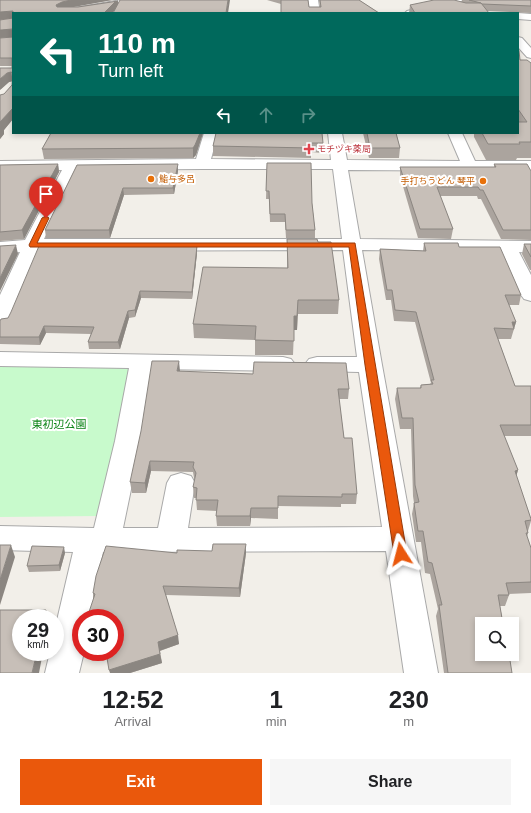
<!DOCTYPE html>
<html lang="en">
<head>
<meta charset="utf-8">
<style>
	:root { --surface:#fff; --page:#f6f6f6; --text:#202124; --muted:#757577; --accent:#ea580c }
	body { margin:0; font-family:Arial,"Noto Sans JP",sans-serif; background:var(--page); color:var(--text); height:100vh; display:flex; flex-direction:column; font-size:15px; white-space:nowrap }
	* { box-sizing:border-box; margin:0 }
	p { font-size:13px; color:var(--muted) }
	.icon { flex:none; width:22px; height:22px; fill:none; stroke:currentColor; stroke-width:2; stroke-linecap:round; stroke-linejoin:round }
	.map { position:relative; height:673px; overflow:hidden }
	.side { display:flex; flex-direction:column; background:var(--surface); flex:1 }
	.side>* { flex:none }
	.top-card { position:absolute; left:12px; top:12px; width:507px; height:122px; border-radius:0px; box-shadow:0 2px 6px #0003; background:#00695c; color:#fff; overflow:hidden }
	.controls { position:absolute; left:475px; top:617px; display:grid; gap:8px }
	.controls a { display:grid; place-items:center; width:44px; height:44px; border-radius:0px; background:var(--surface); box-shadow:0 2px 6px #0003; font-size:20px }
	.speed { position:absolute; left:12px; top:609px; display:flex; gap:8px; font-size:20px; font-weight:700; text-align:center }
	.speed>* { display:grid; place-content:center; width:52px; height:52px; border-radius:50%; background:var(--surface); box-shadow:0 2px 6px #0003; line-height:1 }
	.speed small { font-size:10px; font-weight:400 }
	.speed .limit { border:6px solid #d22; background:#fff; color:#111 }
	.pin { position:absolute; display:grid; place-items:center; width:34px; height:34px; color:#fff; margin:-41px -17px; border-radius:50% 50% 50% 0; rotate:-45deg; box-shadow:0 0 4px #0007 }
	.pin .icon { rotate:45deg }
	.me { position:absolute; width:44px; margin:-22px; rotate:351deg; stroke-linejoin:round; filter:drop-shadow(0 0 3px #0008) }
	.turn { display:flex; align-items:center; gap:14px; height:84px; padding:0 20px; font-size:18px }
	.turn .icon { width:52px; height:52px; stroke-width:2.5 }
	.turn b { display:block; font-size:28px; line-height:34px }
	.lanes { display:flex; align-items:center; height:38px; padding:0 20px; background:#0003; justify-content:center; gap:20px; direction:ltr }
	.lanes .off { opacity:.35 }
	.eta { display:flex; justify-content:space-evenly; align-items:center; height:68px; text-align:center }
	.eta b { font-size:24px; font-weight:700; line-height:28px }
	.primary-button { display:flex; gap:8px; margin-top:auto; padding:8px 20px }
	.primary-button a { flex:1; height:46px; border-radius:0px; background:var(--accent); color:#fff; font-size:16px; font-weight:700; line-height:46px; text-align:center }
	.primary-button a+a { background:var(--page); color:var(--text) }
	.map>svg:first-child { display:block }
	.park { fill:#c8facc }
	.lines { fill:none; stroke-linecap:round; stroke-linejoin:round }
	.minor-casing { stroke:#a9a9a9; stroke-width:2 }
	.tertiary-casing { stroke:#a9a9a9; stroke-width:2 }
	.minor { fill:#fff; fill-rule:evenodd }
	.tertiary { fill:#fff; fill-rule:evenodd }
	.wall { fill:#aba49e }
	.shaded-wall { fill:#8b8681 }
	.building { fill:#c7bfb8; stroke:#8b8681 }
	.route { fill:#ea580c; stroke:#983908 }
	.health-dot { fill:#e0444e; stroke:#fff; stroke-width:1.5 }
	.food-dot { fill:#e8710a; stroke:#fff; stroke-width:1.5 }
	.labels { text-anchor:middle; stroke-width:4; stroke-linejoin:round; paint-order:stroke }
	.far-health-label { font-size:9px; fill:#be3a42; stroke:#fff; text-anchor:start }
	.far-food-label { font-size:9px; fill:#c56008; stroke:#fff; text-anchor:start }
	.park-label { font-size:11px; fill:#0c8416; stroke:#fff }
</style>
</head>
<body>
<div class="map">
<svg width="531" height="673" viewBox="0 0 531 673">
	<rect width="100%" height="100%" fill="#f2efe9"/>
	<path class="park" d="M0 364 131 366 99 516 0 517Z"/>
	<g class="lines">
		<defs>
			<path id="minor" d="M308 0H318L320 13H310Z
				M450 0H466L464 2 421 13H405L407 11Z
				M204 133H218L211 159 331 160 328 133H342L347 160 460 161 448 133H462L475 161H531V171L348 170 360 239 531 241V253L519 252 531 275V301L524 299 521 295 500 252 362 250 382 365 438 673H404L386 551 103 552 90 618H81V652H84L79 673H45L50 652H55V629L73 552 0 550V526L94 528 115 441 129 368 0 366V352L283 357 291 359 295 364 291 369 283 371 152 369 141 441 123 528H158L167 483 171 476 181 473 191 476 195 483 188 528 382 527 359 372 317 371 309 369 305 364 309 359 317 357H357L343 250 39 251 11 319 8 324 0 325V295L20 252 0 254V242L25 240 62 170 0 171V161L196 159ZM202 169H333L342 239H44L77 170Z"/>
			<path id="tertiary" d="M121 0H141L136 3 79 13H58L63 10Z
				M518 13 531 14V20L518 19Z
				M518 37 522 38 531 48V58L527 57 518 47Z"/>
		</defs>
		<use href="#minor" class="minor-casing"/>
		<use href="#tertiary" class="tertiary-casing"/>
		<use href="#minor" class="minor"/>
		<use href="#tertiary" class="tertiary"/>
	</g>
	<path class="wall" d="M0 0H112L69 7H78L118 1V4L115 9 13 13V119L4 130V134L0 139 4 94 12 85 13 81 9 82 0 90 12 68V66H0V38L7 19 0 20Z
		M267 0H308L309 7H320L319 0H359L379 13H281V4Z
		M462 0H531V13L487 11 489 13H409L410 5 461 2Z
		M518 49 520 60 531 63V158H517L516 160H486L474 137V133H518Z
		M51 133H203L196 155 193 158 44 159 42 149Z
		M216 133 323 143 322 153 311 152V158L213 156V146Z
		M363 133H396L400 148 399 158H369Z
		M267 163 312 203 315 230V238H286L285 222H270L269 199H266Z
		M58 164 59 172 24 239 0 241V165Z
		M494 164 531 171V240L501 239 481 199H478L477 196H440L453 229 451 239 418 238 400 176V167H494Z
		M77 165 178 171 174 194 124 195 110 238H46L45 230Z
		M287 239 318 242 339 300 338 314H298L297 330H294L293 355H255V340L194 338 193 324 287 268Z
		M424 243 459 247 521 295 519 305H509L516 322 511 339H498L515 386H531V436H504L518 470 516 476 531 519V521L528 531V533L527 537 531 548V593L508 594 509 595 505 606H500L512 673H444L436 616 438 609 430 574 425 573 421 542H416L412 514 414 503 413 496 411 429H400L395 399 397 388H420L421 385 430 384 431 383 415 322 394 321 391 300H386L379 259 380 249 423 251Z
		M524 244H531V270H530L522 254Z
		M197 246V253L192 299 141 298 135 317 129 318 120 349H89L88 342 91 334 46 333 40 345 0 344V321Z
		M180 371 349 389 348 399H339L344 438 357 494 356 504H341V507L278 506V519L251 518 250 526H217L216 516 217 511 197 510 196 498H194L193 487 195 480 194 478 193 472 151 471 146 493H132L130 482Z
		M65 553 60 571 29 572 27 566Z
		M177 553H246L240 597 166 595 179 644 160 651 162 663 130 673H110L115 652 93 598V593Z"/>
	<path class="shaded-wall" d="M71 0H112L63 9 57 12 56 5 62 2Z
		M228 0H230L228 13H226Z
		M118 1 119 8 116 9 112 13H104L115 2Z
		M13 11V18L0 20V12Z
		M13 29V37L0 38V30Z
		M11 72 13 81 9 82 0 90V79L7 73Z
		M13 108V119L4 130V134L0 139V122Z
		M200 133H203L196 155 193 158V148Z
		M58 164 59 172 24 239 22 230Z
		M178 164V171L174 194 173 188Z
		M123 188 124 195 110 238 109 230Z
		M16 245 18 254 0 291V278Z
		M197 246V253L192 299V292Z
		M140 291 141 298 135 317V310Z
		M298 300 297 330H293L294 316Z
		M128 311 129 318 120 349 118 342Z
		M512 322H516L513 332 514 329Z
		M44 326 46 333 40 345 39 337Z
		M179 361 180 371 178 381 177 371Z
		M150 461 151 471 146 493 145 483Z
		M518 470 515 481V471Z
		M251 508V518L250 526V516Z
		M246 544V553L240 597 239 588Z
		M11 545 15 557 0 605V580Z
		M64 547 65 553 60 571 59 565Z
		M46 610 49 618H45Z
		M178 635 179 644 159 651 158 642Z
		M37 652H43L39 673H32Z
		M160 654 162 663 130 673H110L109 670Z"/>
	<path class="building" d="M0 0H71L62 2 56 5 57 7H78L118 1 115 2 104 13H13V16V11L0 12Z
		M120 0H228L226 13H113Z
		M281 0H308L309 7H321L320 0H359L379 13H281Z
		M434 0H454L466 3H481L489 13H415L410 5Z
		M469 0H531V6L482 4 481 3Z
		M13 18V108L0 122V95L4 94 12 85 13 73 11 72 7 73 0 79V68H12V58H0V38L13 37V29L0 30V20Z
		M518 49 519 51 520 60H527L531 63V142H519L520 144H488L482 133H518V122H527L518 109Z
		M51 133H200L195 145 193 148 42 149Z
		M216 133H322L323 143H311V148L213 146Z
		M367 133H396L400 148H370Z
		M267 163H311L312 203 315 230H286L285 214H270L269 191H266Z
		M58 164 22 230 0 232V165Z
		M178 164 173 188H123L109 230H45L77 165Z
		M494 164H527L531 171V230H503L483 190H480L478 187H437L453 229H420L400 167H496Z
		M287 239H317L318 242H331L339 300H298L297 316H294V341L255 340 256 326 193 324 203 267 288 268Z
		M424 243H458L459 247H500L521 295H505L516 322H512L514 329 494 328 515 386H531V425H500L518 470 515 471 531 519V520L525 521 528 533H526L531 548V582L506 583 509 595H498L503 624H482V654H509L512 673H448L439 605H442L432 563 428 562 423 531H418L414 503 419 502 415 485 413 418H402L397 388H421V385L433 384 431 380H434L416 312 395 310 392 290H387L380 249 426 251Z
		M524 244H531V257Z
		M16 245 0 278V246Z
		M39 246H197L192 292 140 291 135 310 128 311 118 342H88L94 327 44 326 39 337H0V321L1 319 8 318 11 312Z
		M152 361H179L177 371 253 374 254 362 346 363 349 389H338L344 438H352L357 494H342V497L278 496V508H251L250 516H216L218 500H196L197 488 193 487 196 473 193 467 194 462 150 461 145 483 130 482 141 431Z
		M213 544H246L239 588 163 586 178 635 158 642 160 654 109 670 106 652H115V618H87L95 594 93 593 96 576 106 546 177 553V550L212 551Z
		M0 545H11L0 580Z
		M32 546 64 547 59 565 27 566Z
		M0 610H46L45 618H21V652H37L32 673H0Z"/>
	<path class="route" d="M46 216 49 218 37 243H355L407 554 405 557 401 559 396 557 394 554 365 365 349 247H30L29 245 42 218Z"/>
	<path class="health-dot" d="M307 143h4v4h4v4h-4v4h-4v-4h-4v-4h4z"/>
	<g class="food-dot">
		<circle cx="151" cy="179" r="4"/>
		<circle cx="483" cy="181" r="4"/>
	</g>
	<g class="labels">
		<g class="far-health-label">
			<text x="317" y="152">モチヅキ薬局</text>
		</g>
		<g class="far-food-label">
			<text x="159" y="182">鮨与多呂</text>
			<text x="475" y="184" text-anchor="end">手打ちうどん 琴平</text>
		</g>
		<g class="park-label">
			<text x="59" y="428">東初辺公園</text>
		</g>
	</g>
</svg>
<div class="controls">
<a><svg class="icon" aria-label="search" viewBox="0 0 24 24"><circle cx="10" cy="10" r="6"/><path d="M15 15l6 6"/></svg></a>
</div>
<div class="speed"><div>29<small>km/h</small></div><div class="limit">30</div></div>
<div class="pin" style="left:46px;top:218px;background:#d93025"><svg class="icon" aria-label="arrive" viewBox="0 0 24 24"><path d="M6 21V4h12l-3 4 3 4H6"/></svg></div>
<svg class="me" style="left:401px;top:554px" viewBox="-20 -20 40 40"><path d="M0-17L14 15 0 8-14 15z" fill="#ea580c" stroke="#fff" stroke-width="4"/></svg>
<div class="top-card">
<div class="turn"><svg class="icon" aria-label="left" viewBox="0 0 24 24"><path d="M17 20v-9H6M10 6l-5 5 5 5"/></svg><div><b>110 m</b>Turn left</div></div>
<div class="lanes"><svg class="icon" aria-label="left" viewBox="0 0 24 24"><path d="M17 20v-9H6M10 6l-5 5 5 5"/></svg><svg class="icon off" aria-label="ahead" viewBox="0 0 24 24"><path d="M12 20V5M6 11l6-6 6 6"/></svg><svg class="icon off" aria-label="right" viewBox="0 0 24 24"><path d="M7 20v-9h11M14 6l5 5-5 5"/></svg></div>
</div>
</div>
<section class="side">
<div class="eta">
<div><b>12:52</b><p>Arrival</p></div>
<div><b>1</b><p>min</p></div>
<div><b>230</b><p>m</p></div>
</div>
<div class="primary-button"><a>Exit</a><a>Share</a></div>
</section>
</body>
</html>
